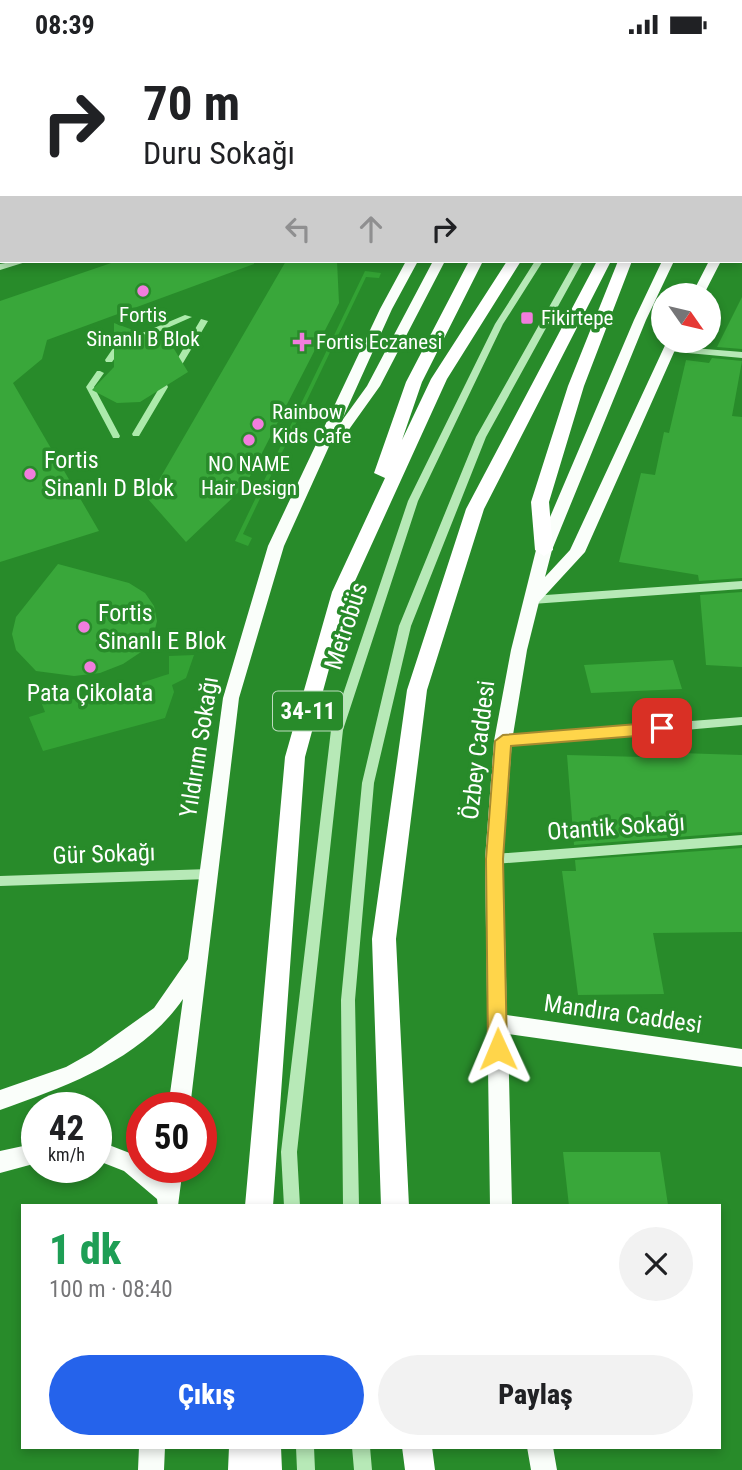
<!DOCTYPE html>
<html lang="tr">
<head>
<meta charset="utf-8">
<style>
	:root { --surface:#fff; --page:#f2f2f2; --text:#202124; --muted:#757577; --accent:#2563eb }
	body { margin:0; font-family:"Roboto Condensed",sans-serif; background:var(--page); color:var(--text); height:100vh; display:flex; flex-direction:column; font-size:26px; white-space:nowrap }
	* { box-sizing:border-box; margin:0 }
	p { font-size:23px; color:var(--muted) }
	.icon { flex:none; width:38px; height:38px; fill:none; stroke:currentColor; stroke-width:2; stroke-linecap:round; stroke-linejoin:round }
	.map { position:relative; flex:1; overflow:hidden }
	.drawer { position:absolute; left:21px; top:1155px; width:700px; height:245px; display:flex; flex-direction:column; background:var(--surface); border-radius:0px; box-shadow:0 4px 10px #0003 }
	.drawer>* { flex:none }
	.guide { position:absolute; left:0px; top:0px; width:742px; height:214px; box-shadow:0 4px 10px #0003; background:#fff; color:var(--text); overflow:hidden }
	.needle { width:46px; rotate:124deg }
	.tools { position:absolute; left:651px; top:234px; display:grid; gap:14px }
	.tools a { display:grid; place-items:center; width:70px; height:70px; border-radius:50%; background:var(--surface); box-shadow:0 4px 10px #0003; font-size:35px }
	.speed { position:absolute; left:21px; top:1043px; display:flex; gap:14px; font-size:35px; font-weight:700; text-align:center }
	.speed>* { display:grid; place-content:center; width:91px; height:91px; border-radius:50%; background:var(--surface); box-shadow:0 4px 10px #0003; line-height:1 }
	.speed small { font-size:18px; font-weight:400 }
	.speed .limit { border:10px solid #d22; background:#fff; color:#111 }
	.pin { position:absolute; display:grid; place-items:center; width:60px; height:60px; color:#fff; margin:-30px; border-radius:14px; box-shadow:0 4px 10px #0006 }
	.me { position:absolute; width:77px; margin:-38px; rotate:359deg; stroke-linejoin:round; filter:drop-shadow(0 0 5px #0008) }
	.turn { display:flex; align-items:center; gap:24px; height:147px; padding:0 28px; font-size:32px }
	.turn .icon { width:91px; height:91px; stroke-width:2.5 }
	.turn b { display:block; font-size:49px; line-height:60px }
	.lanes { display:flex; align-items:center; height:66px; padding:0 28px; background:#0003; justify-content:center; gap:35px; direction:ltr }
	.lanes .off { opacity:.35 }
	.round { display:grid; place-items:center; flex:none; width:74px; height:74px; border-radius:37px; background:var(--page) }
	.head { display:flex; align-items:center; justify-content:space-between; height:119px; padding:0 28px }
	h1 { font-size:42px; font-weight:800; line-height:52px; color:#1e9e55 }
	.button { display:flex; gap:14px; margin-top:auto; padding:14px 28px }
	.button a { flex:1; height:80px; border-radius:42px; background:var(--accent); color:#fff; font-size:28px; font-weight:800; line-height:80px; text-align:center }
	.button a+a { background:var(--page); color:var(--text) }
	.status { display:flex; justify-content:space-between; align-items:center; height:49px; padding:0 35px; background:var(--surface); direction:ltr }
	.status svg { height:19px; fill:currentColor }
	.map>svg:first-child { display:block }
	.green { fill:#33a234 }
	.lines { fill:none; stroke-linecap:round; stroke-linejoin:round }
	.stream { fill:#aceaab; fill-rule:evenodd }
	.building { fill:#39a73a }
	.minor { fill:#b7e9b7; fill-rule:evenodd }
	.major { fill:#fafefa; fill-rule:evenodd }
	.highway { fill:#fff; fill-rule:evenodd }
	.route { fill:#ffd54a; stroke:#a68a30; stroke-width:2 }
	.poi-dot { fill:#f17ddd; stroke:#288b2a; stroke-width:2.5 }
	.labels { text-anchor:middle; stroke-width:7; stroke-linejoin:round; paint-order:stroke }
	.far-poi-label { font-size:21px; fill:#fff; stroke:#288b2a; text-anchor:start }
	.shield { fill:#288b2a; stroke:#bedcbf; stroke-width:2 }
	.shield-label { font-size:23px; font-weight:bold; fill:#fff }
	.poi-label { font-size:24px; fill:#fff; stroke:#288b2a; text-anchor:start }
	.street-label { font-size:24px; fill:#fff; stroke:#288b2a }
</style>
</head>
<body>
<div class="status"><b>08:39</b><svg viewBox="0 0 49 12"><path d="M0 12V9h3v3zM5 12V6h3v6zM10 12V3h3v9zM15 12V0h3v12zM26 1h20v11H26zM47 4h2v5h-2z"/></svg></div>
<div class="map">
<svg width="742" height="1421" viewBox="0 0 742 1421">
	<rect width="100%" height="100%" fill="#288b2a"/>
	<path class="green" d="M365 222 381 224 379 229 366 228 243 485 252 489 248 497 235 492Z
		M194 606 186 629 172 636 174 643 165 669 43 702 29 668 45 663 38 645C79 661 128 637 169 625V607Z"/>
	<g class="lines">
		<path class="stream" d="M185 266 192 268 122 299 112 313H106L105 311 116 295Z
			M201 270 208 272 180 319H174L173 317Z
			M97 322H100L104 324 94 338 120 387 119 389H113L112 387 86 338Z
			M161 336H167L168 338 139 387H133L132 385Z"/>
	</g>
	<path class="building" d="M117 212H254V215L47 291 42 310 13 334 99 482 0 513V252Z
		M286 212H337L339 254 245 437 186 493 148 450Z
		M742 248V300L717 298Z
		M114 274 171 295 188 323 140 353 117 354 92 341 114 318Z
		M712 309 742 312 732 367 742 368V529L699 532 698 526 619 513 641 424 655 426 664 383 669 384 686 311 709 314Z
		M58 515 129 534 145 544 154 557 157 572 153 588 141 603 123 615 100 624 74 627 36 622 16 601 12 585 16 568Z
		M742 543V618L706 616 700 546Z
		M673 611 682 640 591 644 584 616Z
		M679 704 742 706V783L574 796 567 706 680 709Z
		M742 799V883L653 884 664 945 578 946 562 822H576L575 811Z
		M563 1103H660L668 1156 569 1157Z"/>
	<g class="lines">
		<path class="minor" d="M628 0H634V2H628Z
			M649 0H655V2H649Z
			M0 33H2V37H0Z
			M0 151H2V155H0Z
			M16 212H29L0 221V215Z
			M535 212H543L503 275 418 452 343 681 297 1103 300 1157H284L281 1103 331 681 408 452 495 275Z
			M575 212H583L486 388 411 577 374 734 355 951 359 1157H343L341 951 362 734 399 577 476 388Z
			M669 297 742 303V309L666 302V298Z
			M742 532V540L532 555 527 551 532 547Z
			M742 668V676L503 697 497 692 503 687Z
			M742 786V796L494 815 489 814 487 810 489 806 494 805Z
			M209 820 214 821 216 825 214 829 209 830 0 837V827Z
			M296 1398H314L315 1421H297Z
			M352 1398H370L372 1421H354Z"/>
		<path class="major" d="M454 0H466L452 2Z
			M560 0H573L558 2Z
			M740 134H742L740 141Z
			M740 163H742L740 173Z
			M406 212H418L392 260 341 373 367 337 433 212H445L380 337 340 393H331L284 497 239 649 190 1059H168L183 950C141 1011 67 1037 0 1061V1041L66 1018 91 1004 154 959 188 910 223 649 268 497 380 260Z
			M662 212H674L646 271 552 501 545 528 570 501 667 292H679L585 503 539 553 527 601 512 692 503 810 507 966 742 1000V1018L508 985 512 1157H490L485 810 494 692 511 601 536 501 634 271Z
			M709 212H721L703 247H691Z
			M96 1091 140 1108 142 1118H153L160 1124 161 1118H183L178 1157H158L157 1150 124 1122 96 1111Z
			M37 1094V1114L0 1124V1102Z
			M139 1398H165L164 1421H138Z
			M527 1398H553L557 1421H531Z"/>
		<path class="highway" d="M614 0H626V2H614Z
			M668 0H680V2H668Z
			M469 212H483L422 333 402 391 431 330 507 212H521L447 330 350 543 305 708 273 1157H245L285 708 332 543 385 429 374 424 406 333Z
			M597 212H611L484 460 427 641 396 890 409 1157H381L372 890 407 641 466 460Z
			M618 212H632L584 337 549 453 553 501 544 507 535 501 531 453 568 337Z
			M229 1398H281L282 1421H228Z
			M402 1398H432L435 1421H405Z"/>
	</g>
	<path class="route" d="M662 673 669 679 662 685 511 697 503 810 507 1000 504 1006 498 1008 491 1006 488 1000 486 810 495 692 503 686Z"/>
	<g class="poi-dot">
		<circle cx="143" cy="242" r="7"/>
		<rect x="520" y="262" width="14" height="14" rx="3.5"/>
		<path d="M298.5 282.5h7v7h7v7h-7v7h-7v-7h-7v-7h7z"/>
		<circle cx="258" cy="375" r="7"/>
		<circle cx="249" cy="391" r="7"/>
		<circle cx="30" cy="425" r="7"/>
		<circle cx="84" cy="578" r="7"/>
		<circle cx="90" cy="618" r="7"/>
	</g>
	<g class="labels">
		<g class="far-poi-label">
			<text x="143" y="273" text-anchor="middle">Fortis<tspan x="143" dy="24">Sinanlı B Blok</tspan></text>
			<text x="541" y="276">Fikirtepe</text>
			<text x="316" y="300">Fortis Eczanesi</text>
			<text x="272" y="370">Rainbow<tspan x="272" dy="24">Kids Cafe</tspan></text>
			<text x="249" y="422" text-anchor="middle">NO NAME<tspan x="249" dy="24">Hair Design</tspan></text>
		</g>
		<rect class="shield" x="273" y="642.5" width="70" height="39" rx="5"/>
		<g class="shield-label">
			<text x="308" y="670">34-11</text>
		</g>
		<g class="poi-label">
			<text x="44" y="419">Fortis<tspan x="44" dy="28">Sinanlı D Blok</tspan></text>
			<text x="98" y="572">Fortis<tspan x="98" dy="28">Sinanlı E Blok</tspan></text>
			<text x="90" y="652" text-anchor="middle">Pata Çikolata</text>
		</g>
		<g class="street-label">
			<text transform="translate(346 577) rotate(-72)" y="8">Metrobüs</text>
			<text transform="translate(199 698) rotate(-81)" y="8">Yıldırım Sokağı</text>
			<text transform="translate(478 701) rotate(-83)" y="8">Özbey Caddesi</text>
			<text transform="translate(616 778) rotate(-4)" y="8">Otantik Sokağı</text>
			<text transform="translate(104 805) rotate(-2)" y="8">Gür Sokağı</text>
			<text transform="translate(623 965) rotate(8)" y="8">Mandıra Caddesi</text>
		</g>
	</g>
</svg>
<div class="tools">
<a><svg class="needle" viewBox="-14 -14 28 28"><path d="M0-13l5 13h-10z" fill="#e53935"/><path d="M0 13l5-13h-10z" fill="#757577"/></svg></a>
</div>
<div class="speed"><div>42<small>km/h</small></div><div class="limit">50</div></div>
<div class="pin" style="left:662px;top:679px;background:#d93025"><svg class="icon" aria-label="arrive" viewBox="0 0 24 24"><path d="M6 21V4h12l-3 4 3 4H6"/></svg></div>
<svg class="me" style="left:498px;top:1000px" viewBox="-20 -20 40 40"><path d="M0-17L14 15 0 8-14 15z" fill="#ffd54a" stroke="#fff" stroke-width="4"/></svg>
<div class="guide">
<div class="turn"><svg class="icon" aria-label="right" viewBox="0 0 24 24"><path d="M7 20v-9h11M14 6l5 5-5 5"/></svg><div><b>70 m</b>Duru Sokağı</div></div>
<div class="lanes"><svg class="icon off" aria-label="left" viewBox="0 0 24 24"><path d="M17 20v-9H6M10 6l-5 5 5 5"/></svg><svg class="icon off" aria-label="ahead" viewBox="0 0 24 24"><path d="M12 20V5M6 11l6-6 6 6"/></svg><svg class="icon" aria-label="right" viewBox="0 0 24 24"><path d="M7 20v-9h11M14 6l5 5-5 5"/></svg></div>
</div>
<section class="drawer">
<div class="head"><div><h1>1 dk</h1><p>100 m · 08:40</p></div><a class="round"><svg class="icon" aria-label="close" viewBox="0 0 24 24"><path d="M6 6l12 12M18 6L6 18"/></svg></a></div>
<div class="button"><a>Çıkış</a><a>Paylaş</a></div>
</section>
</div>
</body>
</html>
